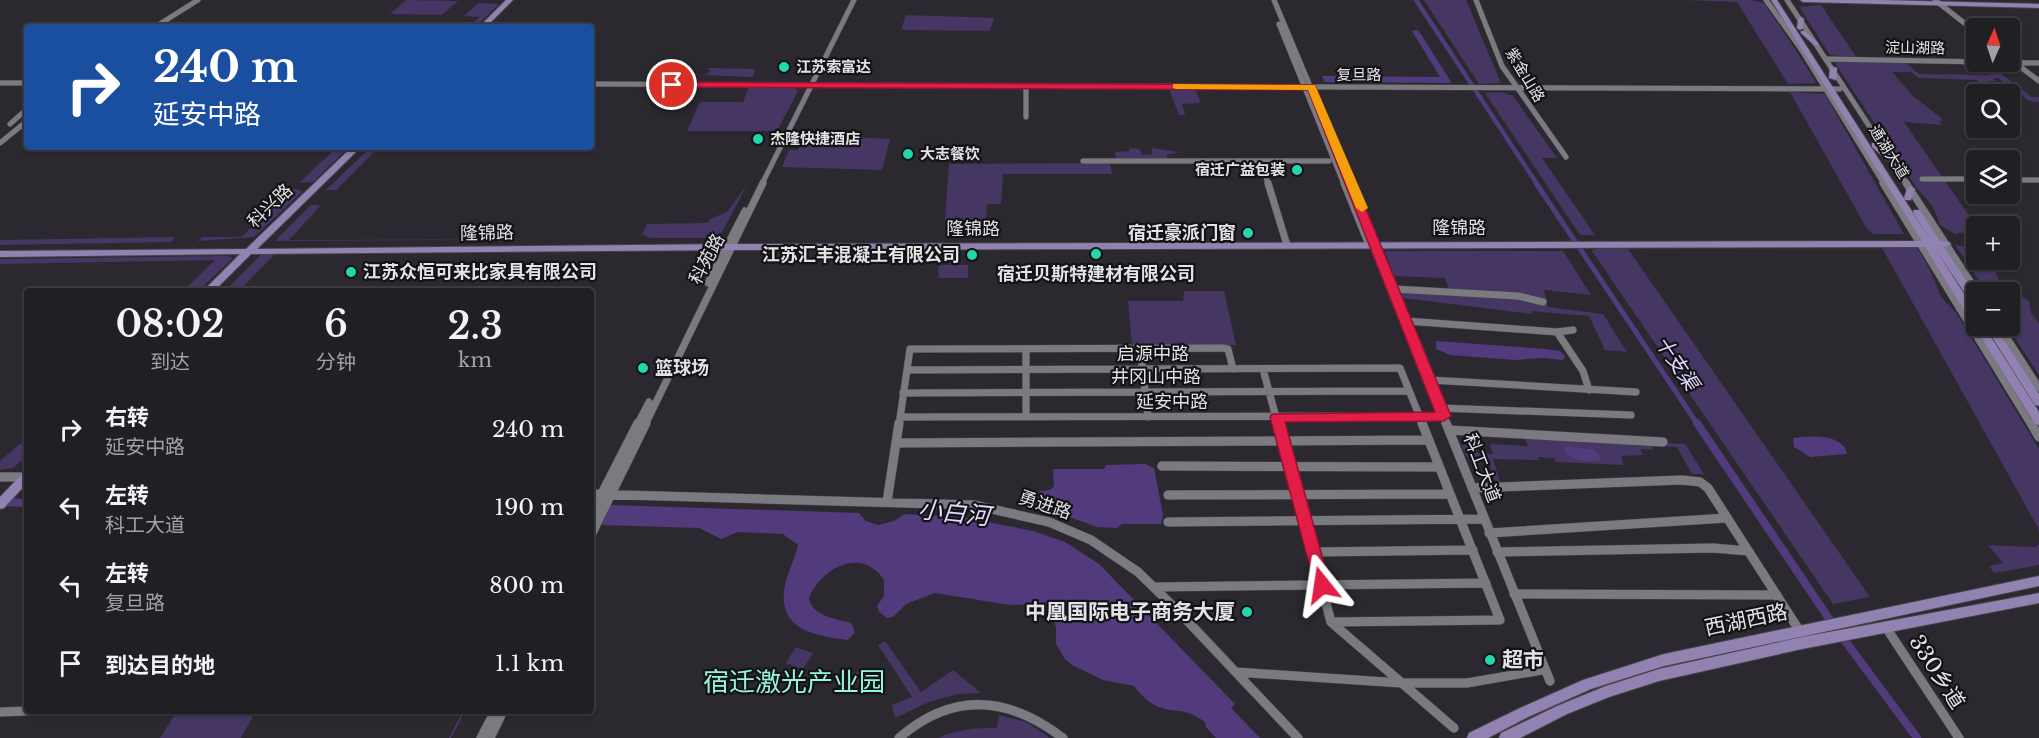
<!DOCTYPE html>
<html lang="zh">
<head>
<meta charset="utf-8">
<style>
	:root { --surface:#201f23; --page:#28272b; --text:#f1f3f6; --muted:#a2a2a6; --line:#3d3d41 }
	body { margin:0; font-family:"Libre Baskerville","Noto Sans SC",serif; background:var(--page); color:var(--text); height:100vh; display:flex; flex-direction:column; font-size:22px; white-space:nowrap }
	* { box-sizing:border-box; margin:0 }
	p { font-size:20px; color:var(--muted) }
	.icon { flex:none; width:33px; height:33px; fill:none; stroke:currentColor; stroke-width:2; stroke-linecap:round; stroke-linejoin:round }
	.map { position:relative; flex:1; overflow:hidden }
	.drawer { position:absolute; left:24px; top:288px; width:570px; height:426px; display:flex; flex-direction:column; background:var(--surface); border-radius:6px; box-shadow:0 2px 4px #0004,0 0 0 2px var(--line) }
	.drawer>* { flex:none }
	.guide { position:absolute; left:24px; top:24px; width:570px; height:126px; border-radius:6px; box-shadow:0 2px 4px #0004,0 0 0 2px var(--line); background:#1a4fa0; color:#fff; overflow:hidden }
	.needle { width:39px; rotate:3deg }
	.buttons { position:absolute; left:1966px; top:18px; display:grid; gap:12px }
	.buttons a { display:grid; place-items:center; width:54px; height:54px; border-radius:6px; background:var(--surface); box-shadow:0 2px 4px #0004,0 0 0 2px var(--line); font-size:30px }
	.pin { position:absolute; display:grid; place-items:center; width:51px; height:51px; color:#fff; margin:-26px; border:3px solid #fff; border-radius:50%; box-shadow:0 2px 6px #0007 }
	.me { position:absolute; width:66px; margin:-33px; rotate:345deg; stroke-linejoin:round; filter:drop-shadow(0 0 4px #0008) }
	.turn { display:flex; align-items:center; gap:21px; height:126px; padding:0 30px; font-size:27px }
	.turn .icon { width:78px; height:78px; stroke-width:2.5 }
	.turn b { display:block; font-size:42px; line-height:51px }
	.eta { display:flex; justify-content:space-evenly; align-items:center; height:102px; text-align:center }
	.eta b { font-size:36px; font-weight:600; line-height:42px }
	ul { padding:0; list-style:none }
	li { display:flex; align-items:center; gap:18px; height:78px; padding:0 30px }
	li div { flex:1 }
	li b { display:block; font-size:22px }
	li em { font-style:normal }
	.map>svg:first-child { display:block }
	.green { fill:#453664 }
	.water { fill:#523b7c }
	.lines { fill:none; stroke-linecap:round; stroke-linejoin:round }
	.stream { stroke:#523b7c; stroke-width:1.5 }
	.canal-far2 { stroke:#523b7c; stroke-width:4.5 }
	.canal-far1 { stroke:#523b7c; stroke-width:5 }
	.canal { stroke:#523b7c; stroke-width:8 }
	.river { fill:#523b7c; fill-rule:evenodd }
	.minor-far2-casing { stroke:#454449; stroke-width:6 }
	.minor-far1-casing { stroke:#454449; stroke-width:8 }
	.minor-casing { stroke:#454449; stroke-width:10 }
	.major-casing { stroke:#454449; stroke-width:2 }
	.minor-far2 { stroke:#7b7a80; stroke-width:5 }
	.minor-far1 { stroke:#7b7a80; stroke-width:7 }
	.minor { stroke:#7b7a80; stroke-width:9 }
	.major { fill:#9182b1; fill-rule:evenodd }
	.route { fill:#e11d48; stroke:#92132f; stroke-width:1.5 }
	.slow { fill:#f59e0b }
	.poi-dot { fill:#25d5ae; stroke:#131215; stroke-width:2 }
	.labels { text-anchor:middle; stroke-width:4.5; stroke-linejoin:round; paint-order:stroke }
	.far-street-label { font-size:15px; fill:#e3e2e6; stroke:#131215 }
	.far-poi-label { font-size:15px; font-weight:bold; fill:#e3e2e6; stroke:#131215; text-anchor:start }
	.street-label { font-size:18px; fill:#e3e2e6; stroke:#131215 }
	.poi-label { font-size:18px; font-weight:bold; fill:#e3e2e6; stroke:#131215; text-anchor:end }
	.water-label { font-size:20px; font-style:italic; fill:#e2d7ff; stroke:#131215 }
	.near-poi-label { font-size:21px; font-weight:bold; fill:#e3e2e6; stroke:#131215; text-anchor:end }
	.near-street-label { font-size:21px; fill:#e3e2e6; stroke:#131215 }
	.near-water-label { font-size:24px; font-style:italic; fill:#e2d7ff; stroke:#131215 }
	.near-quarter-label { font-size:26px; fill:#95f5d8; stroke:#131215 }
</style>
</head>
<body>
<div class="map">
<svg width="2039" height="738" viewBox="0 0 2039 738">
	<rect width="100%" height="100%" fill="#2b292f"/>
	<path class="green" d="M406 0 458 1 442 15 390 14Z
		M1424 0H1466L1501 83 1479 84Z
		M1685 0H1751L1764 3C1782 30 1800 55 1816 83L1788 84 1737 2Z
		M478 3 499 4 475 27H469L480 17 464 16Z
		M1821 5 1857 58 1830 55 1799 7Z
		M906 15 994 18 990 31 901 30Z
		M1837 61 1906 63 1919 74 1990 75 1978 65H1989L2032 97H2039V102L2029 101 1998 78H1993L1996 81H1988L1993 86 1977 84 1978 80 1919 78 1911 72H1892L1912 95 1941 118 1942 121H1939L1942 125 1904 122 1977 227V230L1955 234 1940 225C1935 209 1930 201 1918 190L1835 63Z
		M709 68 753 69 756 70 752 77 704 75 709 73 711 70H707Z
		M748 88H795L798 91 777 131H687L700 102H743Z
		M1169 89H1195L1201 103 1182 104 1185 115H1179Z
		M1502 92 1513 96 1557 158H1542L1595 235H1580L1485 93Z
		M1790 92 1825 94 1904 234H1873L1867 229Z
		M848 137 890 139 882 170 782 167 789 150H798L802 141 846 142Z
		M337 147H349L313 182 299 183Z
		M371 147H379L336 190H326Z
		M1130 148 1139 149 1143 155 1152 154V148L1179 152 1167 155V160H1116L1115 152 1129 151Z
		M1110 163 1112 174H1003L1001 204H987L986 220H945L949 164Z
		M747 185 719 238H650L642 234 647 224 708 223 710 219 727 212Z
		M292 189 300 190 302 192 254 237 198 241 202 237H241Z
		M311 205H321L289 240 605 239 275 241Z
		M174 237 172 242 0 245V240Z
		M1955 245 1977 248V260H1993L2002 272H1996L1999 281 2029 301 2031 313 2039 323V375L2007 326H2010V292H1987Z
		M1881 246H1909L1918 249 1930 270 1941 297 1957 314 2039 449V533L2038 528Z
		M1596 249H1628L1870 597 1833 604 1592 251Z
		M1385 251H1563L1591 295 1544 290 1548 307 1603 314 1627 352 1605 350 1589 316 1531 311 1532 314 1403 298 1401 292 1451 295 1445 278 1394 276Z
		M262 254H275L239 291H225Z
		M228 256 233 258 198 291H183L215 260 0 264V259Z
		M940 265H968V278H939L938 267Z
		M1184 291H1224L1236 345H1132L1128 301H1183Z
		M1525 437 1685 444 1704 474H1692L1677 447 1652 446 1653 450 1640 449 1643 455 1621 456 1624 465 1556 462 1554 458 1538 457 1539 460 1493 459 1501 485H1496L1488 458 1467 457 1461 445H1475L1478 453 1493 454 1490 444 1528 446Z
		M27 438V456L13 468 0 470V461Z
		M2039 544V565L1994 573 1989 566 2003 563 1988 545 2036 547Z
		M885 641 921 692 953 670 981 693 958 694 929 702 895 718 892 705 912 697 878 645Z
		M796 647 813 653 803 669 786 663Z
		M878 669 880 676 857 682 837 684 838 675Z
		M177 711H256L241 738H160Z
		M999 715 1026 722 1050 738H937C958 729 975 728 997 728Z"/>
	<path class="water" d="M1415 30 1419 31 1451 82 1449 83 1325 82 1322 76 1440 77 1412 31Z
		M1436 341 1545 349 1560 351 1565 356 1563 360 1542 358 1515 360 1450 355 1436 349Z
		M1793 438C1809 436 1843 433 1847 454L1810 457 1794 447Z
		M1568 446 1595 450 1601 459C1588 464 1573 460 1564 451L1565 447Z
		M1106 465 1145 464 1154 468 1163 515 1161 524H1122L1117 528 1097 527 1039 506 1034 502 1040 491 1050 490 1054 486 1053 469H1104Z
		M611 505 859 513 866 521 878 525 894 521 905 514 962 517 1033 531 1065 542 1099 564 1235 704 1231 708 1260 738H1216L1206 727 1205 722C1177 700 1162 723 1134 686L1103 680 1072 665 1065 659 1056 644V627L1052 618 1041 606 1035 604 1010 605 935 593 906 604 893 617 887 618 879 612 877 606 884 596V580C862 546 821 568 809 598 811 616 837 619 851 623L855 632 848 640C815 636 776 630 785 585 788 571 795 559 798 545L783 534 738 532 721 539 699 528 602 525Z"/>
	<g class="lines">
		<path class="stream" d="M450 738 464 711"/>
		<path class="canal-far2" d="M1416 0 1537 184"/>
		<path class="canal-far1" d="M1536 183 1698 425"/>
		<path class="canal" d="M1697 423 1834 626
			M1840 634 1917 738"/>
		<path class="river" d="M0 498 27 499V507L0 506Z"/>
		<defs>
			<path id="minor-far2" d="M1274 0 1351 184
				M1476 0 1502 66 1566 157
				M1766 0 1801 49 1884 184
				M1787 0 1907 184
				M1935 0 1977 33
				M1279 24 1344 184
				M155 27 198 0
				M1827 59 2039 63
				M2014 62 2039 81
				M0 83H27
				M591 84 1840 89
				M1026 86V117
				M10 124 27 109
				M0 143 27 121
				M1083 161H1329
				M1261 161 1268 184
				M1922 179H1977
				M2010 180H2039
				M762 184 854 0"/>
			<path id="minor-far1" d="M1268 183 1287 245
				M1344 183 1369 245
				M1351 183 1447 425
				M1883 183 2031 425
				M1906 183 1977 292
				M708 283 745 211
				M1394 289 1518 296 1543 302
				M1406 321 1557 332 1573 330
				M1999 326 2039 388
				M1557 332 1583 371 1589 390
				M1140 348 1148 417
				M1026 349V417
				M1263 369 1278 425
				M907 370 1400 368 1423 425
				M1430 380 1636 392
				M903 393 1409 391
				M1440 408 1631 415
				M900 417 1444 416
				M637 425 649 402
				M645 425 763 183
				M899 425 910 349 1223 348 1228 349 1233 369"/>
			<path id="minor" d="M1278 423 1331 622 1454 728
				M1446 423 1550 681
				M2031 423 2039 437
				M1449 430 1663 442
				M896 443 1429 440
				M1162 466 1439 467
				M0 477H27
				M1472 488 1682 480 1700 482 1708 488 1799 630
				M591 494 974 505 1049 522 1091 540 1138 572 1178 611 1298 738
				M1168 495 1450 494
				M887 502 899 423
				M591 515 638 423
				M1168 522 1484 519
				M1489 533 1727 518
				M591 535 646 423
				M1313 552 1473 550
				M1497 552 1713 548 1748 551
				M1155 587 1486 583
				M1514 594 1777 595
				M1331 622 1500 620 1422 423
				M1885 626 1959 738
				M1236 672 1401 683H1467L1542 670
				M0 712 27 711
				M481 738 495 711
				M490 738 503 711
				M899 738C953 691 1008 696 1063 738"/>
			<path id="major" d="M506 0H513L486 27H479Z
				M1771 0H1777L1931 241 1913 212 1914 210H1920L1940 241 1949 242 1951 244 1944 247 1977 297V308L1974 307 1934 247 1977 314V326H1984L2039 412V425L2035 424 1925 247 733 250 251 254 214 291H203L240 254 0 257V251L246 249 352 147H361L257 249 733 244 1922 241Z
				M1800 0H1880L2039 4V8L1803 2Z
				M1801 17 1804 19 1803 28 1800 30 1797 28 1798 19Z
				M1801 31H1805L1818 43V45H1814L1801 33Z
				M1830 66 1837 68 1836 80 1829 78Z
				M1872 143H1878L1893 156V160H1887L1872 147Z
				M1911 186 1915 189 1911 200H1905L1904 198 1907 189Z
				M1985 326H1995L2039 394V406L2035 405Z
				M27 472V483L4 508 0 509V497L23 473Z
				M2039 576V586L1664 666 1591 689 1528 717 1488 738H1467L1469 733 1518 709 1583 680 1664 654Z
				M2039 593V603L1802 649 1659 681 1609 697 1567 714 1520 738H1499L1501 733 1557 706 1606 686 1659 669 1802 637Z"/>
		</defs>
		<use href="#minor-far2" class="minor-far2-casing"/>
		<use href="#minor-far1" class="minor-far1-casing"/>
		<use href="#minor" class="minor-casing"/>
		<use href="#major" class="major-casing"/>
		<use href="#minor-far2" class="minor-far2"/>
		<use href="#minor-far1" class="minor-far1"/>
		<use href="#minor" class="minor"/>
		<use href="#major" class="major"/>
	</g>
	<path class="route" d="M672 82 1315 85 1451 416 1444 421 1285 422 1330 585 1328 590 1322 592 1316 590 1270 417 1272 414 1435 412 1308 90 669 87 668 85Z"/>
	<path class="slow" d="M1173 84 1315 85 1368 208 1362 212 1356 208 1308 90 1176 89 1173 88Z"/>
	<g class="poi-dot">
		<circle cx="784" cy="67" r="6"/>
		<circle cx="758" cy="139" r="6"/>
		<circle cx="908" cy="154" r="6"/>
		<circle cx="1297" cy="170" r="6"/>
		<circle cx="1248" cy="233" r="6"/>
		<circle cx="1096" cy="254" r="6"/>
		<circle cx="972" cy="255" r="6"/>
		<circle cx="351" cy="272" r="6"/>
		<circle cx="643" cy="368" r="6"/>
		<circle cx="1247" cy="612" r="6"/>
		<circle cx="1490" cy="660" r="6"/>
	</g>
	<g class="labels">
		<g class="far-street-label">
			<text transform="translate(1915 48) rotate(1)" y="5">淀山湖路</text>
			<text x="1359" y="80">复旦路</text>
			<text transform="translate(1525 75) rotate(59)" y="5">紫金山路</text>
			<text transform="translate(1889 152) rotate(58)" y="5">通湖大道</text>
		</g>
		<g class="far-poi-label">
			<text x="796" y="72">江苏索富达</text>
			<text x="770" y="144">杰隆快捷酒店</text>
			<text x="920" y="159">大志餐饮</text>
			<text x="1285" y="175" text-anchor="end">宿迁广益包装</text>
		</g>
		<g class="street-label">
			<text transform="translate(270 206) rotate(-44)" y="6">科兴路</text>
			<text x="1459" y="234">隆锦路</text>
			<text x="973" y="235">隆锦路</text>
			<text transform="translate(487 233) rotate(-1)" y="6">隆锦路</text>
			<text transform="translate(707 259) rotate(-62)" y="6">科苑路</text>
			<text x="1153" y="360">启源中路</text>
			<text x="1156" y="383">井冈山中路</text>
			<text x="1172" y="408">延安中路</text>
			<text transform="translate(1482 468) rotate(69)" y="6">科工大道</text>
			<text transform="translate(1045 505) rotate(18)" y="6">勇进路</text>
		</g>
		<g class="poi-label">
			<text x="1236" y="239">宿迁豪派门窗</text>
			<text x="960" y="261">江苏汇丰混凝土有限公司</text>
			<text x="363" y="278" text-anchor="start">江苏众恒可来比家具有限公司</text>
			<text x="1096" y="280" text-anchor="middle">宿迁贝斯特建材有限公司</text>
			<text x="655" y="374" text-anchor="start">篮球场</text>
		</g>
		<g class="water-label">
			<text transform="translate(1677 363) rotate(56)" y="7">十支渠</text>
		</g>
		<g class="near-poi-label">
			<text x="1235" y="619">中凰国际电子商务大厦</text>
			<text x="1502" y="667" text-anchor="start">超市</text>
		</g>
		<g class="near-street-label">
			<text transform="translate(1746 620) rotate(-12)" y="7">西湖西路</text>
			<text transform="translate(1937 672) rotate(57)" y="7">330乡道</text>
		</g>
		<g class="near-water-label">
			<text transform="translate(954 513) rotate(6)" y="8">小白河</text>
		</g>
		<g class="near-quarter-label">
			<text x="794" y="691">宿迁激光产业园</text>
		</g>
	</g>
</svg>
<div class="buttons">
<a><svg class="needle" viewBox="-14 -14 28 28"><path d="M0-13l5 13h-10z" fill="#e53935"/><path d="M0 13l5-13h-10z" fill="#a2a2a6"/></svg></a>
<a><svg class="icon" aria-label="search" viewBox="0 0 24 24"><circle cx="10" cy="10" r="6"/><path d="M15 15l6 6"/></svg></a>
<a><svg class="icon" aria-label="layers" viewBox="0 0 24 24"><path d="M12 4l9 5-9 5-9-5zM3 14l9 5 9-5"/></svg></a>
<a>+</a>
<a>−</a>
</div>
<div class="pin" style="left:672px;top:85px;background:#d93025"><svg class="icon" aria-label="arrive" viewBox="0 0 24 24"><path d="M6 21V4h12l-3 4 3 4H6"/></svg></div>
<svg class="me" style="left:1322px;top:585px" viewBox="-20 -20 40 40"><path d="M0-17L14 15 0 8-14 15z" fill="#e11d48" stroke="#fff" stroke-width="4"/></svg>
<div class="guide">
<div class="turn"><svg class="icon" aria-label="right" viewBox="0 0 24 24"><path d="M7 20v-9h11M14 6l5 5-5 5"/></svg><div><b>240 m</b>延安中路</div></div>
</div>
<section class="drawer">
<div class="eta">
<div><b>08:02</b><p>到达</p></div>
<div><b>6</b><p>分钟</p></div>
<div><b>2.3</b><p>km</p></div>
</div>
<ul>
<li><svg class="icon" aria-label="right" viewBox="0 0 24 24"><path d="M7 20v-9h11M14 6l5 5-5 5"/></svg><div><b>右转</b><p>延安中路</p></div><em>240 m</em></li>
<li><svg class="icon" aria-label="left" viewBox="0 0 24 24"><path d="M17 20v-9H6M10 6l-5 5 5 5"/></svg><div><b>左转</b><p>科工大道</p></div><em>190 m</em></li>
<li><svg class="icon" aria-label="left" viewBox="0 0 24 24"><path d="M17 20v-9H6M10 6l-5 5 5 5"/></svg><div><b>左转</b><p>复旦路</p></div><em>800 m</em></li>
<li><svg class="icon" aria-label="arrive" viewBox="0 0 24 24"><path d="M6 21V4h12l-3 4 3 4H6"/></svg><div><b>到达目的地</b></div><em>1.1 km</em></li>
</ul>
</section>
</div>
</body>
</html>
